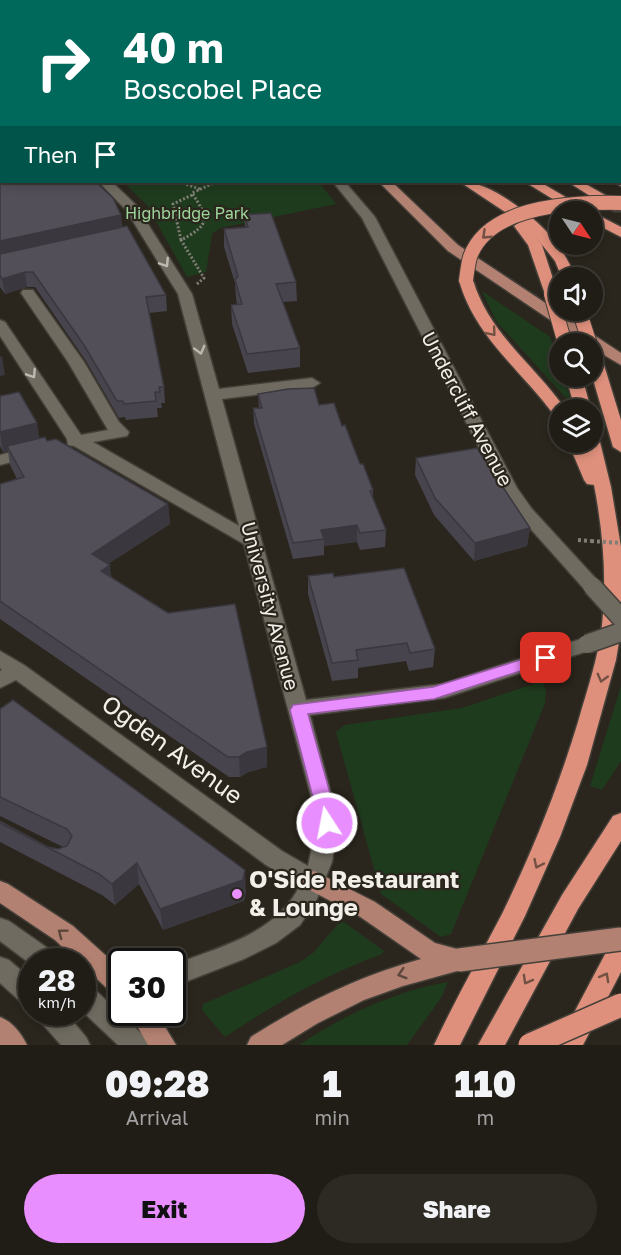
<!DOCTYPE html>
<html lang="en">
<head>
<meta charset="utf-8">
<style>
	:root { --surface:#201c16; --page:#2d2923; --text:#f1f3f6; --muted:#a2a1a1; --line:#3d3a35; --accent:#e98efe }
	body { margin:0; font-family:"Golos Text",sans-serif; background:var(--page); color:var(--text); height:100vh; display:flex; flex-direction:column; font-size:22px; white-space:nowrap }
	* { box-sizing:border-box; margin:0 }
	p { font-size:20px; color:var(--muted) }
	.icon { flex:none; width:33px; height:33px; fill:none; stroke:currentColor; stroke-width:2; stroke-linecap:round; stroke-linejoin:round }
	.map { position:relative; height:1045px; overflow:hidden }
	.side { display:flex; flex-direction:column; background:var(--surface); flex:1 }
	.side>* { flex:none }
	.banner { position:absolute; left:0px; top:0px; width:621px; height:183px; box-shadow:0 3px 9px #0003,0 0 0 2px var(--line); background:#00695c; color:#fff; overflow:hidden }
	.needle { width:39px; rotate:125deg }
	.fabs { position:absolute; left:549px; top:201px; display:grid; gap:12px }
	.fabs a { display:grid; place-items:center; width:54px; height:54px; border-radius:50%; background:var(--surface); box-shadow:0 3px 9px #0003,0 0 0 2px var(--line); font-size:30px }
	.speed { position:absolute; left:18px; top:948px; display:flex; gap:12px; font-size:30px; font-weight:700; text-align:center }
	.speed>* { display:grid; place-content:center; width:78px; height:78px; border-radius:50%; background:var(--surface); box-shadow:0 3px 9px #0003,0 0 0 2px var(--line); line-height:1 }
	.speed small { font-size:15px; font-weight:400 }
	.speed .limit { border:3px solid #111; border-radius:9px; background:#fff; color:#111 }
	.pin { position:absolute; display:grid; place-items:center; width:51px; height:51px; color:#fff; margin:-26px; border-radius:12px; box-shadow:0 3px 9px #0006 }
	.me { position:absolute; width:66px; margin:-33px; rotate:349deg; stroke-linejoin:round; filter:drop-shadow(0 0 4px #0008) }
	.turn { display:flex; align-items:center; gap:21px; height:126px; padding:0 24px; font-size:27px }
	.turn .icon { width:78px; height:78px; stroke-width:2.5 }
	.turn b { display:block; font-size:42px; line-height:51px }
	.then { display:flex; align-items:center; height:57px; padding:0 24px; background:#0003; gap:12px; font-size:22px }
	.eta { display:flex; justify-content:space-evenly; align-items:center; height:102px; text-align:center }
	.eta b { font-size:36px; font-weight:800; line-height:42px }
	.cta { display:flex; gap:12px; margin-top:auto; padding:12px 24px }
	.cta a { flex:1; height:69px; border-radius:36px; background:var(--accent); color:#111; font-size:24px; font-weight:800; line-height:69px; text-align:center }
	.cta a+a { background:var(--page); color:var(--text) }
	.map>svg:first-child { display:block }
	.green { fill:#1f3b1e }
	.water { fill:#00162c }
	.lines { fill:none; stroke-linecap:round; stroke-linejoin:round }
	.minor-casing { stroke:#444039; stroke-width:3 }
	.major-casing { stroke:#444039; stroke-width:3 }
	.highway-casing { stroke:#444039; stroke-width:3 }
	.path-far2 { stroke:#807d75; stroke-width:2; stroke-dasharray:2 2; stroke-linecap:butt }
	.path-far1 { stroke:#807d75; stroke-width:3; stroke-dasharray:2 2; stroke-linecap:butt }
	.path { stroke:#807d75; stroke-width:4; stroke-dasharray:3 3; stroke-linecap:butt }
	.minor { fill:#6f6b60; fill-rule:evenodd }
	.major { fill:#b28171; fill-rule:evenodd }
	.highway { fill:#de907c; fill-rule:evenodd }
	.rail { stroke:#dddad4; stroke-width:3; stroke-dasharray:8 4; stroke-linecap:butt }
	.minor-bridge-casing { stroke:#444039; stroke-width:21; stroke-linecap:butt }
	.major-bridge-casing { stroke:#444039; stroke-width:26; stroke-linecap:butt }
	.highway-bridge-far1-casing { stroke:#444039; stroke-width:16; stroke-linecap:butt }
	.highway-bridge-casing { stroke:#444039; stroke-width:26; stroke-linecap:butt }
	.path-bridge { stroke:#807d75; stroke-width:4; stroke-dasharray:3 3; stroke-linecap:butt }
	.minor-bridge { stroke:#6f6b60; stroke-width:18 }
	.major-bridge { stroke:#b28171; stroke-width:23 }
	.highway-bridge-far1 { stroke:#de907c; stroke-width:14 }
	.highway-bridge { stroke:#de907c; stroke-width:23 }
	.wall { fill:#47444d }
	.shaded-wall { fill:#3a373e }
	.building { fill:#534f59; stroke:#3a373e; stroke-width:1.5 }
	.oneway { stroke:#725043 }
	.oneway2 { stroke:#bebab2 }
	.oneway3 { stroke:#5a463a }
	.route { fill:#e98efe; stroke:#975ca5; stroke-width:1.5 }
	.poi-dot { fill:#e98efe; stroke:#2a261d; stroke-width:2 }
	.labels { text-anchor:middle; stroke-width:4.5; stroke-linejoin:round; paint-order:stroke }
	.far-park-label { font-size:16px; fill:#9ed59a; stroke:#2a261d }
	.street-label { font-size:20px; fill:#f2efe9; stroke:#2a261d }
	.near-street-label { font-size:24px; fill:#f2efe9; stroke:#2a261d }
	.near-poi-label { font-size:24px; font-weight:bold; fill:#f2efe9; stroke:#2a261d; text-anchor:start }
</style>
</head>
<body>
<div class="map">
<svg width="621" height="1045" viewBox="0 0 621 1045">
	<rect width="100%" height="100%" fill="#2a261d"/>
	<path class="green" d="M123 182H319L336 204 220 228 212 234 206 272 187 277 147 205Z
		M482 291 550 337 559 365 560 376 563 377 570 397 566 398 496 321Z
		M542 681 546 690 545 703 451 934 441 937 381 894 336 732 345 725 462 708Z
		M621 686V761L602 790 590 786Z
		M344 922 384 951 382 954C321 977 278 1002 225 1037L202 1010 203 1004 300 962 313 953 338 924Z
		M448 982 441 998 407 1045H299C344 1015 395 991 448 982Z"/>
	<path class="water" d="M461 0H621V78L620 2Z"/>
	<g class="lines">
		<defs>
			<path id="minor" d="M404 0H417L418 2H405Z
				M427 0H438L439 2H428Z
				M0 80H2V87H0Z
				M620 95H621V102H620Z
				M99 182H112L136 205 192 294 219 389 312 378 320 383 312 388 222 399 306 700 443 684 587 637 594 639 597 644 594 649 444 698 310 715 338 820 332 862 316 901 300 925 276 943 244 959 172 987V965C219 947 277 934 300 885L266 865 16 680 0 688V671L2 670 0 668V651L24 665 282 851 308 866 314 837 315 811 244 544 74 446 68 445 67 439 0 336V320L5 322 81 435 108 430 68 362 21 293 23 290H33L84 362 119 422 129 432 127 436 93 442 239 526 178 294 126 210Z
				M333 182H345L375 217 517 488 532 509 599 582 601 586 599 590 592 592 585 590 520 517 500 489 362 218Z
				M33 446 39 447 41 451 39 455 0 465V455Z
				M0 918 9 921 56 954 59 962H32V965L0 941Z
				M0 957 9 960 32 980V1007L23 1004 0 983Z
				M82 983 91 986 145 1037 149 1045H118L82 1011Z
				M36 1012H65L86 1037 90 1045H61L39 1020Z"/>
			<path id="major" d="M97 0H109L110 2H98Z
				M379 182H392L458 245 621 353V365L592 348V344H586L448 251Z
				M314 871 375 902 435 943 468 952 471 960 468 968 403 986 364 1000 318 1023 282 1045H247L251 1037C304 1003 359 976 421 959L359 916 306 888 302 881 306 874Z
				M0 881 8 884 73 926 122 970V997L113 994 82 965V962H78L55 940 0 903Z
				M129 1012H156L176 1045H148Z
				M0 1017C13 1022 21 1033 27 1045H0Z"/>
			<path id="highway" d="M144 0H155L156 2H145Z
				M164 0H175L176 2H165Z
				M189 0H200L201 2H190Z
				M218 0H229L230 2H219Z
				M620 177H621V186L614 182H620Z
				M460 182C489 179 541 221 558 245 565 255 571 266 576 278H562L555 261 535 236 542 245 558 294 556 297H546L528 245 514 226 520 222Z
				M525 182H540L591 212H574Z
				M568 182H582L621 204V211H614Z
				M592 212 621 227V237L592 222Z
				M466 276 473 280C489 334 535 365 566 410H560V417L554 415C521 370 474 336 459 280Z
				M592 348 600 352 621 420V452L613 447 592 376Z
				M566 376H582L591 410H575Z
				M592 437 600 442 611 487 621 547V630L616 660 587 765 560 837 525 916 460 1045H434C455 1000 480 956 503 912 533 850 558 788 578 722 587 690 598 659 602 625 607 578 603 531 594 485L587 484 584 480 568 442H592Z
				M621 813V841L578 909 505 1045H478L562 895 613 816Z
				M621 938V972L583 1045H557L612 941Z"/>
		</defs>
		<use href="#minor" class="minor-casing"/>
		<use href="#major" class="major-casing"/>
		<use href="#highway" class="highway-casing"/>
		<path class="path-far2" d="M583 2 586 0"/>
		<path class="path-far1" d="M179 182 200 189
			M181 240 173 204 192 195
			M197 284 204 278 181 240C212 224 208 218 192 193L216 182"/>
		<path class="path" d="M578 540 591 541"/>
		<use href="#minor" class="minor"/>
		<use href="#major" class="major"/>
		<use href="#highway" class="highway"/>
		<path class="rail" d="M360 0 364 2
			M381 0 384 2"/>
		<defs>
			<path id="minor-bridge" d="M592 586 621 618
				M587 644 621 632"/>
			<path id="major-bridge" d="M459 960 621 939"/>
			<path id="highway-bridge-far1" d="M466 280C467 273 468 264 470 257 489 204 576 202 621 203
				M551 294 565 344
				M580 313 590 344"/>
			<path id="highway-bridge" d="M530 1045 621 1005"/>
		</defs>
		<use href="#minor-bridge" class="minor-bridge-casing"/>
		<use href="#major-bridge" class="major-bridge-casing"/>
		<use href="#highway-bridge-far1" class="highway-bridge-far1-casing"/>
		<use href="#highway-bridge" class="highway-bridge-casing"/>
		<path class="path-bridge" d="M591 541 621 543"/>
		<use href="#minor-bridge" class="minor-bridge"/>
		<use href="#major-bridge" class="major-bridge"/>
		<use href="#highway-bridge-far1" class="highway-bridge-far1"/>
		<use href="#highway-bridge" class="highway-bridge"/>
	</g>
	<path class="wall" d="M5 0H97L100 2H8Z
		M0 105 122 227 166 295 167 311 149 313 164 387 165 403H161L162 408H157L158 417 126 420 125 417 119 418 86 361 35 287H27L5 294 0 287Z
		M244 215 296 282 297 301 283 302 300 348V367L248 373 232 324 231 305 237 304 236 298 235 283 224 247V229L245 227Z
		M258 394 319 405 342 426 360 464 373 490V498L386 530 385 547 360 550 357 542 324 546V555L293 559 254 424 253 408H259Z
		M0 396 40 439 47 441 168 504 170 524 108 564 112 578 267 767 248 772 240 777H229L0 619V484L17 479 10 465 8 451 3 452 0 446Z
		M416 458 530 528 527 546 474 561 434 515 415 475Z
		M308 576 334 577 435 649 433 667 409 671 406 661 358 668V678L332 681 308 594Z
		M0 709 246 891 244 901 163 930 139 884 115 905 102 895 0 842V821L48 847 58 849 63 847 0 816Z"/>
	<path class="shaded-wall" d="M121 215 123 230 0 257V241Z
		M25 272 27 287 5 294 2 279Z
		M2 356 5 375 0 376V357Z
		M37 423 40 443 7 446 8 451 3 452 0 432Z
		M168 504 170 524 94 573 92 554Z
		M357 525V542L324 546V539L321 530Z
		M530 528 527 546 474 561 475 543Z
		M110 565 112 585 101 571Z
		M267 747V767L248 772 240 777 239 757 247 752Z
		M137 863 139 884 115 905 112 884Z
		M245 870 246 891 244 901 163 930 160 909Z"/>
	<path class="building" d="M26 0H97L100 2H29Z
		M0 105H2V182H96L113 198 121 215 0 241Z
		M271 213 296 282 276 284 300 348 247 354 231 305 242 304 235 280 238 276 224 229 248 227 244 215Z
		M127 226 166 295 146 297 164 387H159L160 392H155L156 401 124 404 123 401H117L84 345 33 272H25L2 279 0 275V254Z
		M314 388 319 405 334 403 342 426 345 425 360 464H363L373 490 370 491 386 530 360 533 357 525 321 530 324 539 293 543 253 408H262L258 394 288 389Z
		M19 392 37 423 0 432V396Z
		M45 437 47 441 56 439 168 504 92 554 110 565 101 571 168 613 235 604 267 747 247 752 239 757H228L0 601V484L24 477 7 446Z
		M477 448 530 528 475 543 435 498 416 458Z
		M404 568 435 649 410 653 407 643 356 650 358 660 332 663 308 576 333 573 334 577Z
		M13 700 245 870 243 880 160 909 137 863 112 884 99 874 0 823V821L48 847 58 849 67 846 72 836 67 829 0 797V709Z"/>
	<defs><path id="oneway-chevron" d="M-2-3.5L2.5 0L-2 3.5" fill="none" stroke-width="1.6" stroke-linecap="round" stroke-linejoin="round" transform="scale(1.5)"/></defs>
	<g class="oneway">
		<use href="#oneway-chevron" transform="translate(486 235) rotate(137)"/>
		<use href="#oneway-chevron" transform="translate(492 332) rotate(50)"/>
		<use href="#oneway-chevron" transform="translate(602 678) rotate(105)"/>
		<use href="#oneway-chevron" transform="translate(538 864) rotate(115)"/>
		<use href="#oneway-chevron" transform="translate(605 977) rotate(-61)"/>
		<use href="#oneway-chevron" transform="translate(527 980) rotate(119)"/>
	</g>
	<g class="oneway2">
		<use href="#oneway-chevron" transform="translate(165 263) rotate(57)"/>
		<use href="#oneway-chevron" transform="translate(200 350) rotate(75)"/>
		<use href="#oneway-chevron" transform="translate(32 374) rotate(57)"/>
	</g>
	<g class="oneway3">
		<use href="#oneway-chevron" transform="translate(62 933) rotate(-143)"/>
		<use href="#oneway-chevron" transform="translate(402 974) rotate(163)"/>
	</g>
	<path class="route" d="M546 652 551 654 553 658 551 661 434 699 308 714 335 811 336 823 333 828 327 830 321 828 290 710 293 705 433 687Z"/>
	<circle class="poi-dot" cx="237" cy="894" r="6"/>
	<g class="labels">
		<g class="far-park-label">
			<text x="187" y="219">Highbridge Park</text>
		</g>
		<g class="street-label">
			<text transform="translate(467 409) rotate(62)" y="7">Undercliff Avenue</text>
			<text transform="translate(270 606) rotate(75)" y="7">University Avenue</text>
		</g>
		<g class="near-street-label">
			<text transform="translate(172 750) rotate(36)" y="8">Ogden Avenue</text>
		</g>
		<g class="near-poi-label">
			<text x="249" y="888">O'Side Restaurant<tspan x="249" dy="28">&amp; Lounge</tspan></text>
		</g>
	</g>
</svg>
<div class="fabs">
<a><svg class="needle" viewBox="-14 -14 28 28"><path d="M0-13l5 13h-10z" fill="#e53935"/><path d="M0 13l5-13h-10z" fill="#a2a1a1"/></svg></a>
<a><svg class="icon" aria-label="sound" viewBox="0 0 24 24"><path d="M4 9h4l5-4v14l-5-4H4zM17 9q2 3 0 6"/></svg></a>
<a><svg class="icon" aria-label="search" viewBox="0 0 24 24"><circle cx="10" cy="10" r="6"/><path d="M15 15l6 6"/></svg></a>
<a><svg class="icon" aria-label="layers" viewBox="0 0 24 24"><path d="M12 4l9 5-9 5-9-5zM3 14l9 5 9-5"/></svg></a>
</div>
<div class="speed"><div>28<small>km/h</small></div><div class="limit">30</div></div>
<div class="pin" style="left:546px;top:658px;background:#d93025"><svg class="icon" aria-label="arrive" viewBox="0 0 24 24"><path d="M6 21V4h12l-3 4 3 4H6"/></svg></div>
<svg class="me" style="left:327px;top:823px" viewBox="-20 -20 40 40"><circle r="17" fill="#e98efe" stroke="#fff" stroke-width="3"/><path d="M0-11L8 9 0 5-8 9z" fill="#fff"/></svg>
<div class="banner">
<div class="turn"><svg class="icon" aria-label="right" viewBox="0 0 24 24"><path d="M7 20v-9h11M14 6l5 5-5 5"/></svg><div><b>40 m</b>Boscobel Place</div></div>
<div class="then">Then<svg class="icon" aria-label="arrive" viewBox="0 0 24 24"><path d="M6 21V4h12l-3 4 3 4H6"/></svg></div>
</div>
</div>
<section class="side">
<div class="eta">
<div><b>09:28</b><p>Arrival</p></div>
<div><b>1</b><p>min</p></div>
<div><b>110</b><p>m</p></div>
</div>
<div class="cta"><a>Exit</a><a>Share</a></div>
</section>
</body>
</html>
